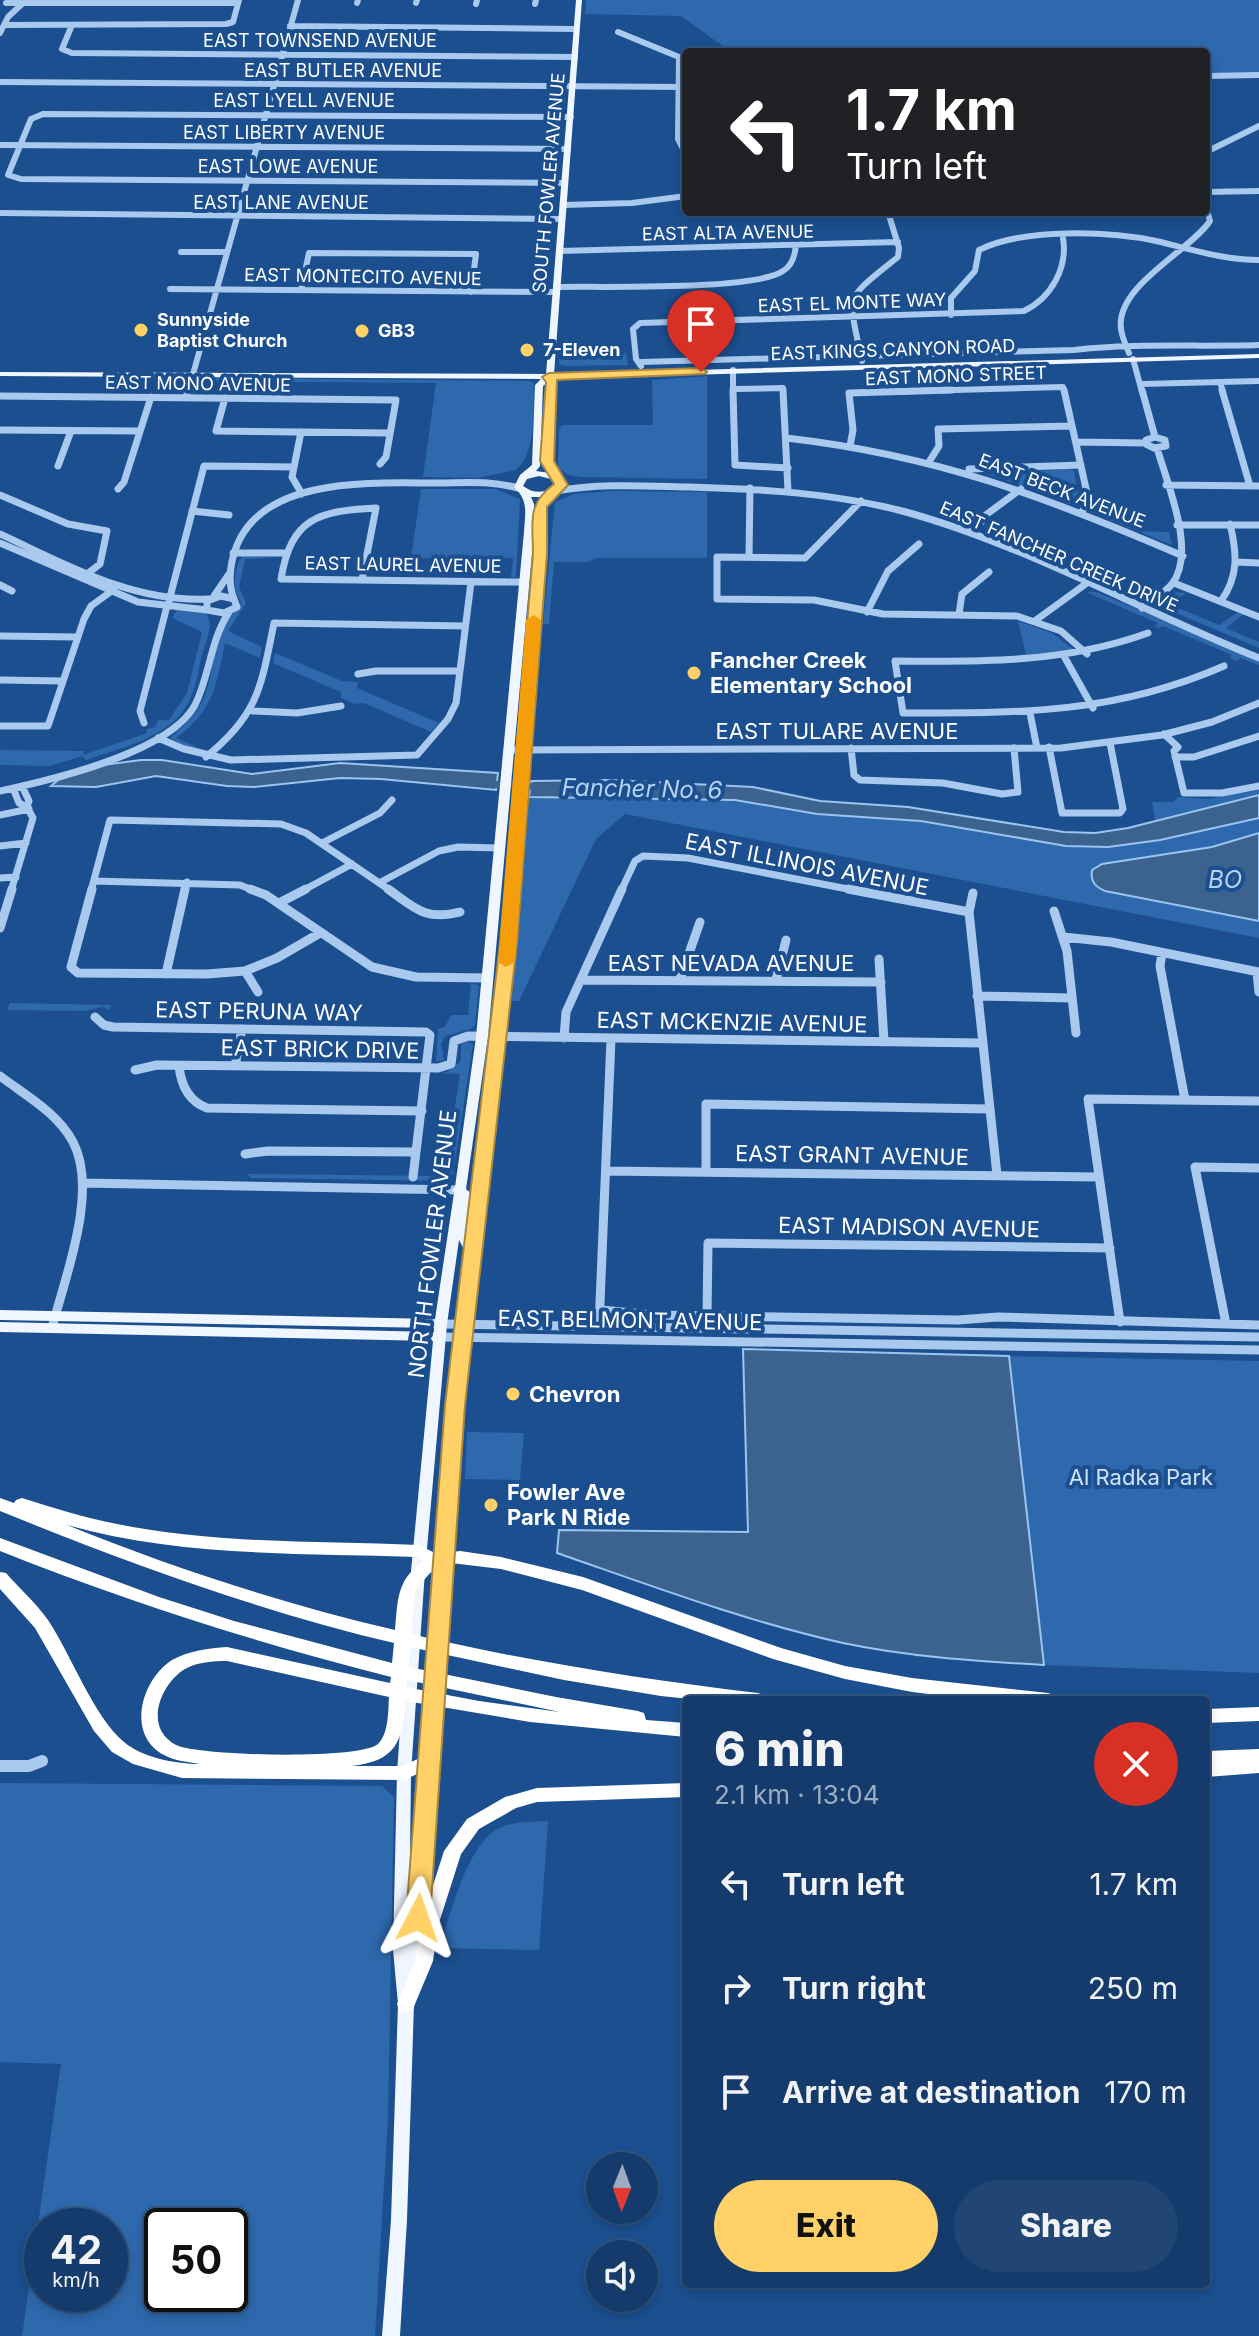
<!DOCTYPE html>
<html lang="en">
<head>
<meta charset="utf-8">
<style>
	:root { --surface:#143b6b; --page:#214673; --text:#f1f3f6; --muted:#9dadc1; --line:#33557e; --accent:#ffd166 }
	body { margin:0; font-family:Inter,sans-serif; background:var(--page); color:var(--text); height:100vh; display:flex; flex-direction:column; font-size:30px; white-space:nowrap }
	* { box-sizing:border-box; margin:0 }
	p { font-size:26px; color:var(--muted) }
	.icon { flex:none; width:44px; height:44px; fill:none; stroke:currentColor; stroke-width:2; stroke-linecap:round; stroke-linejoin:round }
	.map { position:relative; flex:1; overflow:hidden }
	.panel { position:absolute; left:682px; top:1696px; width:528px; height:592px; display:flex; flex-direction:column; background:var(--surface); border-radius:8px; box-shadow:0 4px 12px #0003,0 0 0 2px var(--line) }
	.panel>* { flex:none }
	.top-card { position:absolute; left:682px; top:48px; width:528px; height:168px; border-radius:8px; box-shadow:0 4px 12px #0003,0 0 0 2px var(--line); background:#202124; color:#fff; overflow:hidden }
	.needle { width:52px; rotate:181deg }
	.buttons { position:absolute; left:586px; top:2152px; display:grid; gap:16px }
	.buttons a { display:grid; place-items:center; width:72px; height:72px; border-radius:50%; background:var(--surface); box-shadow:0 4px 12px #0003,0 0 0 2px var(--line); font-size:40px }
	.speed { position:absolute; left:24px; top:2208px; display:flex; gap:16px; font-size:40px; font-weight:700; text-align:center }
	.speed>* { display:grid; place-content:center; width:104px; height:104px; border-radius:50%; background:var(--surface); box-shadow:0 4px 12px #0003,0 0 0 2px var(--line); line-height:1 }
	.speed small { font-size:20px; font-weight:400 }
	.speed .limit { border:4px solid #111; border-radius:12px; background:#fff; color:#111 }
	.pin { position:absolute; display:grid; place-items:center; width:68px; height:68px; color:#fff; margin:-82px -34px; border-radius:50% 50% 50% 0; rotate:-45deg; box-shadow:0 0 8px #0007 }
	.pin .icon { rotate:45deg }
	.me { position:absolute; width:88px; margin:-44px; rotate:4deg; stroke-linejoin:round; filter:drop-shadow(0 0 6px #0008) }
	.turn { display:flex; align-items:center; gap:28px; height:168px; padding:0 32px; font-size:36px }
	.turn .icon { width:104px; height:104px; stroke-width:2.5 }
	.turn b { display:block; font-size:56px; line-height:68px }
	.round { display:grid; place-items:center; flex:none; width:84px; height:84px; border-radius:42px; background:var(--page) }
	.overview { display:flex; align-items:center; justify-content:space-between; height:136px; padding:0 32px }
	h1 { font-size:48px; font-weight:800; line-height:60px }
	.cta { display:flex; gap:16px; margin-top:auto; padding:16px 32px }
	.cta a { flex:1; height:92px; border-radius:48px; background:var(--accent); color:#111; font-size:32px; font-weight:800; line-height:92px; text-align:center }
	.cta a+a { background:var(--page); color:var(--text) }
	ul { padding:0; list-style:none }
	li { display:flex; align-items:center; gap:24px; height:104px; padding:0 32px }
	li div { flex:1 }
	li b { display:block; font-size:30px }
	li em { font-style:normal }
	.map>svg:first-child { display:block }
	.green { fill:#2e69ad; fill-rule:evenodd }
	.water { fill:#3c6290; stroke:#9cc4f0; stroke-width:2 }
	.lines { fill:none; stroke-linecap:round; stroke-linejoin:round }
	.canal { stroke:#3c6290; stroke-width:7 }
	.minor-far3 { stroke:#a9c9ee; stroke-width:6 }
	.minor-far2 { stroke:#a9c9ee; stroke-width:7 }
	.minor-far1 { stroke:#a9c9ee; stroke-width:9 }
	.minor { stroke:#a9c9ee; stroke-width:12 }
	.major { fill:#f0f6ff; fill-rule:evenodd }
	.highway { fill:#fff; fill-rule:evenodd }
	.route { fill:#ffd166; stroke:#a68842; stroke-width:2 }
	.slow { fill:#f59e0b }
	.poi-dot { fill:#ffd166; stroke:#1b4f8f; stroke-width:3 }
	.labels { text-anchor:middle; stroke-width:8; stroke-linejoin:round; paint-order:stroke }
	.far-street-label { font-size:18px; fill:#fff; stroke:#1b4f8f }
	.far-poi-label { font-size:18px; font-weight:bold; fill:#fff; stroke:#1b4f8f; text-anchor:start }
	.poi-label { font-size:22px; font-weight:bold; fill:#fff; stroke:#1b4f8f; text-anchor:start }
	.street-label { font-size:22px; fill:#fff; stroke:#1b4f8f }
	.park-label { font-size:22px; fill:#cfe3fa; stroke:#1b4f8f }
	.water-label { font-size:24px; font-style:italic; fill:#b5d3f5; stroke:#1b4f8f }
</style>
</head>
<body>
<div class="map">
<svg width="1259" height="2336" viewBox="0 0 1259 2336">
	<rect width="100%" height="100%" fill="#1b4f8f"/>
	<path class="green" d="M586 0H1259V73L1206 74V52H731L681 16 585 14Z
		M626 353 628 365 564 366 559 364 560 355Z
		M707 376V479L581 477 568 475 558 468 559 428 562 425H653L652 380Z
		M206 378 529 381 534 383C533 408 537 452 516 470L478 478 423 477 436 383 202 381 197 395 193 394 197 381Z
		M1070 469 1074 471 1079 497 1077 505 988 474Z
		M421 489H495L520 499 516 577 511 578 513 558H411Z
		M611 491 707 492V558H597L587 562H554L549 624H543L555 502 574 494Z
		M1090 512H1134L1139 531 1169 532 1172 545Z
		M242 556 280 558 245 559 239 587 246 603 228 631 262 647 260 658 225 643C216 686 214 710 176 738L206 751 191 749 170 738C219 698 204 680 222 628 225 618 236 613 241 603 232 587 233 572 242 556Z
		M1086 592H1096L1259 660V665L1240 658 1236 661 1230 658 1232 655 1163 626 1159 628 1155 626 1158 623Z
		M1176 592 1186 593 1171 605 1219 625 1238 612 1244 614 1226 628 1259 642V648L1162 607 1160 604Z
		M177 610 206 613C214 626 206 641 202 655 198 671 196 689 188 703 170 738 120 748 86 760L82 756 50 766 0 765V750L84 751 83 755 147 733 146 729 155 727 158 720H169L187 693 202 632 172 618Z
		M1018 621 1052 633 1073 649 1026 655Z
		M275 653 342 681 358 682 357 688 439 723 431 732 364 703 355 704 341 698V692L273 663Z
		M1259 790V795L1155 821 1152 802H1173L1178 797 1208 799Z
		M529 797 735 800 817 814 921 821 1066 846 1108 847 1160 840 1259 818V938L625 814 596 839 519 1001H512Z
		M471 982 479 986 475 1025 471 1029 445 1036 441 1044 444 1060 436 1062 438 1029 445 1027 451 1015H468Z
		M10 1003 111 1005 110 1010 102 1007 85 1011 7 1010Z
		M466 1040 473 1044 453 1174 447 1181 251 1178 247 1174 444 1176 460 1074 439 1073 447 1072 461 1061V1045Z
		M1009 1356 1259 1361V1673L1044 1665Z
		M467 1432 524 1433 520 1480 465 1479Z
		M0 1783 382 1786 394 1797 388 2118 375 2336H22L61 2064 0 2062ZM42 2226H110V2294H42ZM162 2226H230V2294H162Z
		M548 1821 539 1950 439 1948C451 1915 466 1845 499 1828 514 1821 533 1822 548 1821Z"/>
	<path class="water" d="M141 760H162L252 774 340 763 498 773 496 790 381 779 340 778 254 787 227 786 156 776 96 787 51 786 58 780 103 765Z
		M612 780 753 787 820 801 908 807 1064 832 1095 833 1128 828 1259 795V818L1160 840 1108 847 1066 846 921 821 817 814 735 800 529 797 531 781Z
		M1259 833V921L1105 891C1096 887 1090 882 1092 870L1102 864 1212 847Z
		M743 1349 1009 1356 1044 1665C976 1661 909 1657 843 1643 745 1621 652 1586 557 1553L559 1530 748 1532Z"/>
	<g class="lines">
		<path class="canal" d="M485 784 542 787"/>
		<path class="minor-far3" d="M6 3H238
			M357 3 358 0
			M416 3 417 0
			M476 4 477 0
			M535 4 536 0
			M4 25 226 24 233 22 239 0
			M72 25 62 49 72 53 575 57
			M290 26 575 29
			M618 32 679 57 678 139 686 155
			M0 33 8 17 23 3
			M1206 76 1259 75
			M0 82 686 87
			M0 145 568 149
			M1206 152 1259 126
			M565 183 21 179 8 175 31 119 43 114 571 117
			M1206 192 1259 191
			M563 205 632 203 686 196
			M0 213 562 219
			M559 251 898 242
			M181 252H227
			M557 287C600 286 753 291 783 271 792 266 795 255 796 245
			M170 289 556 292
			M301 290 309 253 476 254 471 292
			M951 315V298L975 271 979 250C1023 228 1108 231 1156 241 1191 249 1223 260 1259 260
			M1129 353C1126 346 1122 337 1121 329 1115 286 1190 251 1210 221L1206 207
			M1133 359 1142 392
			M862 361C848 292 842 302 898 257L899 248 888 212
			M641 362 1074 350C1136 343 1197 347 1259 345
			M641 366 636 359 633 329 640 323 1024 311C1051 298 1068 268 1063 238
			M733 370V392
			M1220 382 1223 392
			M1142 384 1259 381
			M735 389 783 388V392
			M188 392 298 0
			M881 392 1063 387 1064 392"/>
		<path class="minor-far2" d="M733 390 735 465 788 468
			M783 390 788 491
			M1064 390 1087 493 1086 506 1081 513
			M1142 390 1155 437
			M1222 390 1250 486
			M0 396 396 400 386 457 380 464
			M186 398 188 390
			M225 398 216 431 390 433
			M0 430 140 431
			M301 432 292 477 302 494
			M1155 437 1165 440 1166 446 1154 448 1146 444V440Z
			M786 438C936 455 1046 497 1183 556
			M1077 442 1145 443
			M850 446 853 430 849 393 952 390
			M929 462 939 446 938 429 1072 426
			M58 466 71 431
			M969 469 1081 465
			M1166 485 1259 486
			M118 489 124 482 151 397
			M556 491C600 483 645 486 689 487 762 489 835 493 906 512 1028 546 1141 611 1259 658
			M0 495 68 524 107 531 100 564 87 574
			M861 501 805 558 717 557V599L814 600 883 614 1017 616 1061 631 1087 654
			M192 511 229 515
			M983 517 1021 489
			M1177 525H1259
			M963 527 983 517 984 520 970 529
			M0 534C67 565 133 603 209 599
			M0 543 138 602 207 610
			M233 553H287
			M749 557 750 488
			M1237 562 1259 563
			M362 580 376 508C318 511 291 518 281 579L515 582H525
			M1174 583 1259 617
			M0 585 12 591
			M214 596 229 574
			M221 596 234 599 237 607 224 613 207 610V601Z
			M234 599C227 581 230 563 237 545 266 476 373 483 436 483 465 483 493 480 521 489
			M169 601 204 466 294 467
			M1221 601C1239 576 1237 553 1230 524
			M1142 608C1152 600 1164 594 1172 584 1197 552 1167 483 1157 448
			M867 612 888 571 919 544
			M959 614 962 594 989 572
			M1036 620 1087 583
			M1148 633C1065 663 982 662 895 661L903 713C1021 713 1114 714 1224 666
			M0 636 77 637
			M1065 658 1093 708
			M358 674 376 671H460
			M0 680 62 681
			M253 711 297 713 341 706
			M1030 713 1037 748
			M144 723 140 711 167 606
			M0 726H48L84 619 91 606 113 590
			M1164 734 1178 747 1174 751 1184 793H1222L1259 786
			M158 738 184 749 231 760 417 755 448 719 456 703 471 582
			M1049 747 1062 813H1120L1123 809 1110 743
			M851 748 854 775 860 780 943 783 1002 794 1018 792 1014 748
			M510 750 1061 748 1162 735 1212 722 1259 703
			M206 757C259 714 261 687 274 623L465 626
			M1175 757H1194L1259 736
			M22 786 29 801 27 807
			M0 791C51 780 169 753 195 705 210 675 210 641 229 612
			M0 815 29 809
			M322 843 380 813 392 800
			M0 846 26 843
			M0 878 16 877
			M94 881 240 885 255 891
			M379 883 439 851 458 847 500 848
			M11 891 33 818 27 807 19 803 13 788
			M91 891 110 820 281 824 306 833 391 891
			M185 891 187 882
			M302 891 352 864
			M621 891 635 861 643 856 688 858 858 891"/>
		<path class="minor-far1" d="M92 889 71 967 78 973 207 974 245 971 277 958 320 933
			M250 889 266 895 372 967 416 977 487 978
			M388 889C415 908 425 921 460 912
			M848 889 969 912
			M973 893 969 912 997 1175
			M279 903 306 889
			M1054 911 1067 951 1076 1033
			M0 928 12 889
			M1063 937 1111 942 1259 972
			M1162 953 1160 966 1185 1100
			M879 959 884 1042
			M245 971 258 992
			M1257 972 1259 992
			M166 974 185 889
			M680 979 700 922
			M581 980 881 982
			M776 980 786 940
			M977 996 1071 998
			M95 1017 104 1025 113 1027 426 1032 430 1035 413 1177
			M564 1038 566 1012 622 889
			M179 1066C181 1085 188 1101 207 1108L422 1111
			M235 1066 242 1029
			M135 1070 157 1065 438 1068 451 1064 454 1041 468 1036 982 1043
			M0 1076C25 1095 58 1113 73 1142 99 1191 65 1277 52 1328
			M245 1154 268 1151 415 1152
			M706 1170V1104L989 1109
			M606 1171 1098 1177
			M83 1183 458 1190
			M601 1310 653 1315 958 1320 998 1317 1259 1325
			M707 1316 708 1243 1110 1248
			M1120 1322 1088 1099 1259 1101
			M441 1324 1259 1337
			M1226 1324 1195 1167 1259 1168
			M599 1327 611 1039
			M440 1337 1259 1350"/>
		<path class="minor" d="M0 1766H29L42 1761"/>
		<path class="major" d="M576 0H582L554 374 1259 354V358L556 379 551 461 563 479V488L555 494 544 507 545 554 513 943 462 1405 424 1950 416 1987 412 1988 414 2004 407 2220 400 2336H382L391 2220 398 2004 393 1950 397 1773 411 1571 433 1341 0 1332V1322L434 1332V1328L0 1320V1310L435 1319 454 1193 452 1190 455 1187 476 1037 524 532C525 513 529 501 514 487L520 475 532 465 535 385 541 379 0 376V372L546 374ZM548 382 543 461 550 473 536 471 540 466 543 386ZM539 476 555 480V487C543 493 534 494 523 486L527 479ZM531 497H543L536 507 535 554 503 943 473 1195 466 1189 488 1037 534 532V504ZM459 1240 466 1253 448 1405 409 1939 411 1773 425 1571 447 1324Z"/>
		<path class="highway" d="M0 1498 14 1503 16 1500 22 1498C54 1508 85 1518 117 1524 216 1544 319 1541 419 1545L437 1554 460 1551 501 1557 583 1577 781 1648 845 1666 912 1678 1048 1693 1054 1695 1056 1700H979L912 1692 845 1679 773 1659 582 1590 501 1569 451 1563 445 1564 451 1586 449 1591 443 1592 437 1591 431 1572 415 1590 411 1634C526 1661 641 1679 758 1693L764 1695 766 1700H699L661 1696 564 1680 410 1647 409 1667 556 1697 638 1711 644 1713 646 1720 686 1723V1737L530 1722 406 1701C402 1743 396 1761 351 1766H402L429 1754 435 1756 438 1761 435 1766 404 1780 182 1778 133 1764 112 1752 94 1731 35 1628 0 1589V1572L6 1573C19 1588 36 1603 48 1620 71 1654 93 1716 124 1742 143 1758 176 1764 200 1764 188 1762 175 1761 164 1755 125 1734 142 1679 172 1660 188 1651 209 1648 227 1647L390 1683 391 1677C257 1643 128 1602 0 1551V1538L159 1597 234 1621 392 1663 394 1643C259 1611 128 1563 0 1511ZM67 1525C180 1557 300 1553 416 1557L423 1561C396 1581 398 1600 395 1630 284 1604 173 1568 67 1525ZM227 1661 389 1697C388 1711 389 1733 378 1744 360 1760 199 1756 176 1745 143 1728 160 1684 185 1669 197 1662 213 1661 227 1661ZM407 1680 560 1712 479 1701 416 1689 407 1687Z
			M1259 1707V1721L1206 1723V1709Z
			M1259 1749V1773L1206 1777V1751Z
			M686 1783V1797L537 1802 516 1808 479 1829 461 1854 438 1926 433 1961 415 2004 413 2010 406 2012 399 2010 397 2004 415 1961 420 1926 444 1851 467 1819 505 1797 537 1788Z"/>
	</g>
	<path class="route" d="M701 368 707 372 705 374 557 380 554 461 568 485 547 507V554L517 943 465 1405 430 1918 426 1925 418 1928 410 1925 406 1918 445 1405 500 943 533 554C533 522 526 505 554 484L540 461 546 382 542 377 549 373Z"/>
	<path class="slow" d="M534 615 541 620 515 962 506 967 498 962 526 620Z"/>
	<g class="poi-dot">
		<circle cx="141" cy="330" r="8"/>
		<circle cx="362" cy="331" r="8"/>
		<circle cx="527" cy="350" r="8"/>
		<circle cx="694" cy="673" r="8"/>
		<circle cx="513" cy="1394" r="8"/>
		<circle cx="491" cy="1505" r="8"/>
	</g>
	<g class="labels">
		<g class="far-street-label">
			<text x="320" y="47">EAST TOWNSEND AVENUE</text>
			<text x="343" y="77">EAST BUTLER AVENUE</text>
			<text x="304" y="107">EAST LYELL AVENUE</text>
			<text x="284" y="139">EAST LIBERTY AVENUE</text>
			<text x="288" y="173">EAST LOWE AVENUE</text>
			<text transform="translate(549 183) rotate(-85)" y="6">SOUTH FOWLER AVENUE</text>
			<text x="281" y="209">EAST LANE AVENUE</text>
			<text transform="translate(728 233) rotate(-1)" y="6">EAST ALTA AVENUE</text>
			<text transform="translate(363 277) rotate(1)" y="6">EAST MONTECITO AVENUE</text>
			<text transform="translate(852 303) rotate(-2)" y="6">EAST EL MONTE WAY</text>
			<text transform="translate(893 350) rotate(-2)" y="6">EAST KINGS CANYON ROAD</text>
			<text transform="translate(956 376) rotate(-2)" y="6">EAST MONO STREET</text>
			<text transform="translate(198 384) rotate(1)" y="6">EAST MONO AVENUE</text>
			<text transform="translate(1062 491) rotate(21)" y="6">EAST BECK AVENUE</text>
			<text transform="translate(1059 557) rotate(23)" y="6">EAST FANCHER CREEK DRIVE</text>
			<text transform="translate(403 565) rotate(1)" y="6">EAST LAUREL AVENUE</text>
		</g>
		<g class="far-poi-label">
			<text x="157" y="326">Sunnyside<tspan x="157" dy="21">Baptist Church</tspan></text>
			<text x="378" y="337">GB3</text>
			<text x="543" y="356">7-Eleven</text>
		</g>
		<g class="poi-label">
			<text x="710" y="668">Fancher Creek<tspan x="710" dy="25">Elementary School</tspan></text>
			<text x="529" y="1402">Chevron</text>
			<text x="507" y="1500">Fowler Ave<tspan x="507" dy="25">Park N Ride</tspan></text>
		</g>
		<g class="street-label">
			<text x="837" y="739">EAST TULARE AVENUE</text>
			<text transform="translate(807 864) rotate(11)" y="8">EAST ILLINOIS AVENUE</text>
			<text x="731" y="971">EAST NEVADA AVENUE</text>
			<text transform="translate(259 1011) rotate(1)" y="8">EAST PERUNA WAY</text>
			<text transform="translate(732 1022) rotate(1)" y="8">EAST MCKENZIE AVENUE</text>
			<text transform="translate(320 1049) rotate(1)" y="8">EAST BRICK DRIVE</text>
			<text transform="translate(852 1155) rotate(1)" y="8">EAST GRANT AVENUE</text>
			<text transform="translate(909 1227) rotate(1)" y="8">EAST MADISON AVENUE</text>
			<text transform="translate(432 1244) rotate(-83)" y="8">NORTH FOWLER AVENUE</text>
			<text transform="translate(630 1320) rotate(1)" y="8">EAST BELMONT AVENUE</text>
		</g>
		<g class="park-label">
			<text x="1141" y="1485">Al Radka Park</text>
		</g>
		<g class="water-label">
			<text transform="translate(642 789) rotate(1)" y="8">Fancher No. 6</text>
			<text x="1225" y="888">BO</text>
		</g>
	</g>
</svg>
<div class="buttons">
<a><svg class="needle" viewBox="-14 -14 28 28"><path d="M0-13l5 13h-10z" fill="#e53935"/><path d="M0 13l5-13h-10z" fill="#9dadc1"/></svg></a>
<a><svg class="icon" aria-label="sound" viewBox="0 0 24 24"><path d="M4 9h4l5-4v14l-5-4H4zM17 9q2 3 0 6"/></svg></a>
</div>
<div class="speed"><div>42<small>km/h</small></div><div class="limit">50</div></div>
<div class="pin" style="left:701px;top:372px;background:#d93025"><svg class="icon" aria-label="arrive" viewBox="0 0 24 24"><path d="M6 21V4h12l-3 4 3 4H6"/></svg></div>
<svg class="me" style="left:418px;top:1918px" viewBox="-20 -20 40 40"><path d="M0-17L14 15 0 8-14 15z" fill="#ffd166" stroke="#fff" stroke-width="4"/></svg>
<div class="top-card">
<div class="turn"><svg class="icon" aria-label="left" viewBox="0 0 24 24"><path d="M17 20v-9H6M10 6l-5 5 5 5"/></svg><div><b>1.7 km</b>Turn left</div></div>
</div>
<section class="panel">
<div class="overview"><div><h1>6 min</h1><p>2.1 km · 13:04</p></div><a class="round" style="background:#d93025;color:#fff"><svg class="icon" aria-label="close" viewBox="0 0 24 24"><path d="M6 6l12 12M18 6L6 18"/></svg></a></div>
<ul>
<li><svg class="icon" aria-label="left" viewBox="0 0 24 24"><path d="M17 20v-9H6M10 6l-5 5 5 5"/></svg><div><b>Turn left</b></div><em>1.7 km</em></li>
<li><svg class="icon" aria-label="right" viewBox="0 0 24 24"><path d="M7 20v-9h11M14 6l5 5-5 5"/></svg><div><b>Turn right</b></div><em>250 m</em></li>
<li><svg class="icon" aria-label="arrive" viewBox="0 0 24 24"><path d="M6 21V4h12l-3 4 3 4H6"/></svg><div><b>Arrive at destination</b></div><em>170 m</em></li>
</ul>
<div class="cta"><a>Exit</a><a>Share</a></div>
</section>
</div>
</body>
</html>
